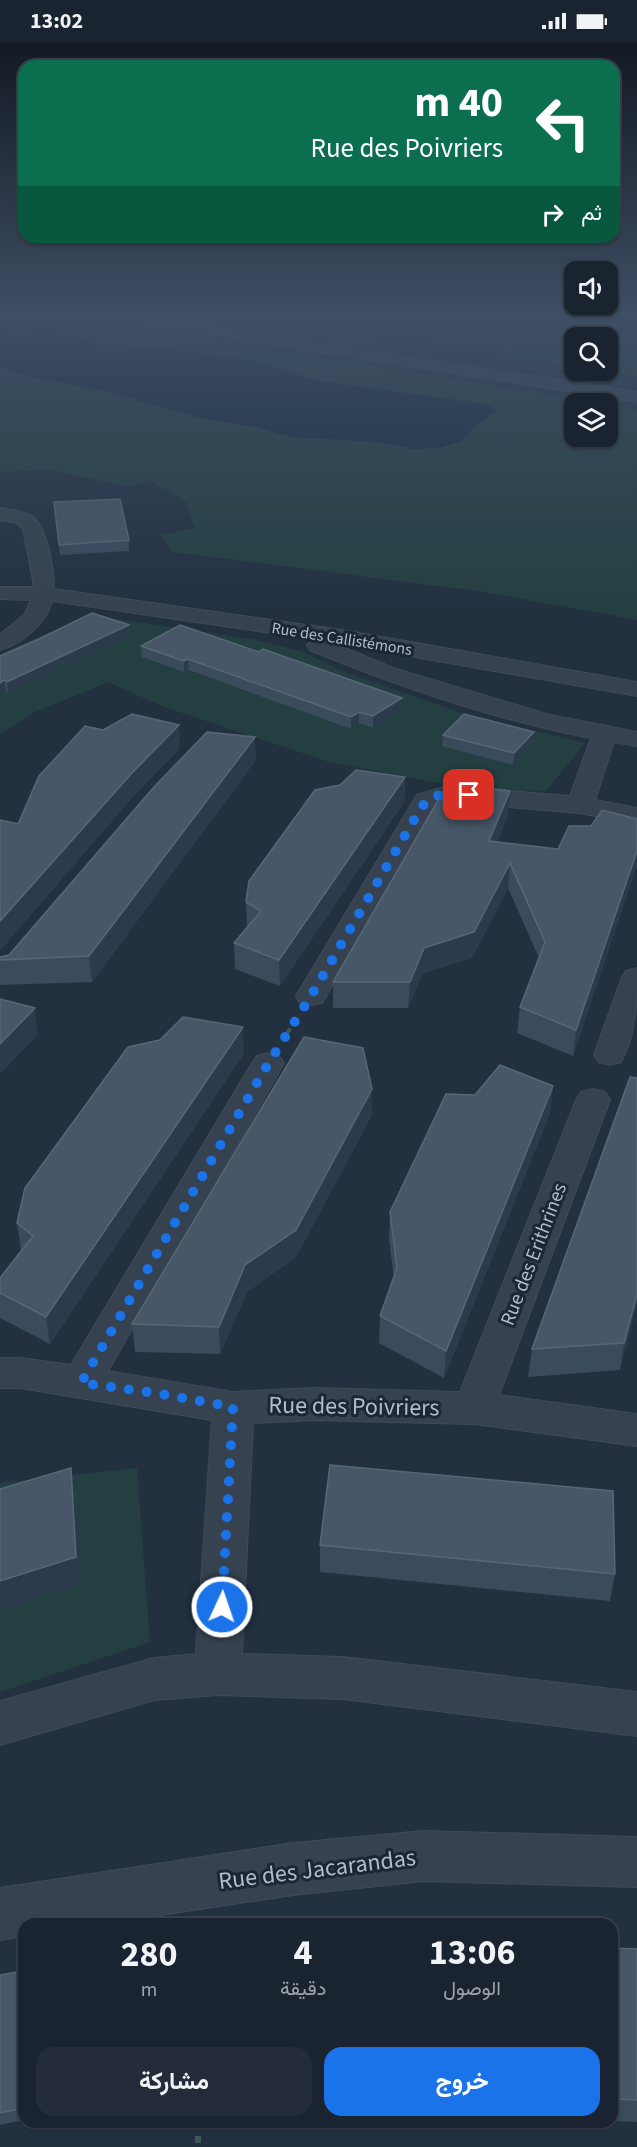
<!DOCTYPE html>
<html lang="ar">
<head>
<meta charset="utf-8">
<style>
	:root { --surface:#1a2430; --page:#232c38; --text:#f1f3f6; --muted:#9fa4ab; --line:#38414c; --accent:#1a73e8 }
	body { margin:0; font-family:"Source Sans 3",Vazirmatn,sans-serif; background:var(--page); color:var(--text); direction:rtl; height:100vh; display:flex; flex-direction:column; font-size:22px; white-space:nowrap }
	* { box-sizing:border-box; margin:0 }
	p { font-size:20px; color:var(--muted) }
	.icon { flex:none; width:33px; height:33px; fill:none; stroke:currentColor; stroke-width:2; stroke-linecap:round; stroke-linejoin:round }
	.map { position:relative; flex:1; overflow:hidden; direction:ltr }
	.sheet { position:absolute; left:18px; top:1876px; width:600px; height:210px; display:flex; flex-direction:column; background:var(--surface); border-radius:18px; box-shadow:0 2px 4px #0004,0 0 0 2px var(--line); direction:rtl }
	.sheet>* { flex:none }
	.guide { position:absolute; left:18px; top:18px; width:602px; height:183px; border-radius:18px; box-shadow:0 2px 4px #0004,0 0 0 2px var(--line); direction:rtl; background:#0b6e4f; color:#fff; overflow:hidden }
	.buttons { position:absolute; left:564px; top:219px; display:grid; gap:12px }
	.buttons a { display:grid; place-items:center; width:54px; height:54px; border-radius:12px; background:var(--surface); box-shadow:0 2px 4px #0004,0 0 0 2px var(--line); font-size:30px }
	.pin { position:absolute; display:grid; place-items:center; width:51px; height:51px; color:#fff; margin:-26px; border-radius:12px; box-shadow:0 3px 9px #0006 }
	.me { position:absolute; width:66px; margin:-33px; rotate:3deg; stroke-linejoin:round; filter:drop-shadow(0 0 4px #0008) }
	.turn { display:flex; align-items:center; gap:21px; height:126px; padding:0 18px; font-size:27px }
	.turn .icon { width:78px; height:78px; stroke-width:2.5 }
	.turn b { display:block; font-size:42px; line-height:51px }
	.then { display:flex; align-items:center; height:57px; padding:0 18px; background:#0003; gap:12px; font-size:22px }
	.eta { display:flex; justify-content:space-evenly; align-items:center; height:102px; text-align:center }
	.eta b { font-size:36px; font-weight:700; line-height:42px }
	.primary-button { display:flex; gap:12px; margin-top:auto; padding:12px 18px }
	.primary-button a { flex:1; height:69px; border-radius:18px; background:var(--accent); color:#fff; font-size:24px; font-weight:700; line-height:69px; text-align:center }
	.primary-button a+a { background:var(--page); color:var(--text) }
	.status { display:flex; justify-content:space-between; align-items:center; height:42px; padding:0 30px; background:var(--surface); direction:ltr }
	.status svg { height:16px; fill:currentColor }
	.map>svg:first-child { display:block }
	.green { fill:#243f41 }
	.water { fill:#14283e }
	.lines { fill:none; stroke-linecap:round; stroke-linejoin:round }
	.minor-casing { stroke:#3f4b58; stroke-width:2 }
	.tertiary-casing { stroke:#3f4b58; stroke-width:2 }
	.path-far1 { stroke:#3d5859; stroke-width:4; stroke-dasharray:4.5 4.5; stroke-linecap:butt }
	.path { stroke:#3d5859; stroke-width:6; stroke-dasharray:7 7; stroke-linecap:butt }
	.minor { fill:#36424f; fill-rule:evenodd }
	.tertiary { fill:#36424f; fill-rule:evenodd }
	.wall { fill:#3a4b5c }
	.shaded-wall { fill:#2b3b4c }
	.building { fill:#475768; stroke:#586777; stroke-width:1.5 }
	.route { stroke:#1a73e8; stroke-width:10; stroke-dasharray:0 18 }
	.labels { text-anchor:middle; stroke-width:6; stroke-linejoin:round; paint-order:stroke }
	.far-street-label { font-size:16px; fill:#b2bdca; stroke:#1b2734 }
	.street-label { font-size:20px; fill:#b2bdca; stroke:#1b2734 }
	.near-street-label { font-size:24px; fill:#b2bdca; stroke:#1b2734 }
</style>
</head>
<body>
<div class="status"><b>13:02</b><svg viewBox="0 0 49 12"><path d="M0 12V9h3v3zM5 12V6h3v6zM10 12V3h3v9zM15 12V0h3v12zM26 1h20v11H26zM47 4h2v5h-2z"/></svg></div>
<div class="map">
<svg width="637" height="2105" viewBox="0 0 637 2105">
	<rect width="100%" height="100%" fill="#223040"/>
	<path class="green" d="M0 274 120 283 596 361 574 362V394H608V363L637 368V578L477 549 172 510 161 493 195 486 186 460 150 438 128 445 52 428 0 430Z
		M252 274H637V335L598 329 608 328V296H574V325Z
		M90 573 257 598 303 610 337 627 462 671 585 701 546 749 476 748 332 721 164 665 108 640 33 671 0 692V612Z
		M137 1426 150 1600 0 1650V1441Z"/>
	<path class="water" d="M0 288 15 291 51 290 72 294 93 303H122L197 311 259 320 314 338 485 362 497 368 472 387 462 399 439 406 413 407 379 400 290 395 258 385 204 377 108 350 18 332 0 323Z"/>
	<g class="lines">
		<defs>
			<path id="minor" d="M0 466C10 468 25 469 32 474 48 486 54 529 54 547L342 588 637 640V654L330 600 396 627 550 673 637 690V704L614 700 595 758 637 766V782L580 771 449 760 436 764 322 961 311 963 300 961 296 954 417 753 447 744 570 754 591 696C495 678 400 645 310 608L307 603 313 597 52 559C46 582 22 602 0 608V592L24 573 31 558 0 557V545H33V538L23 487 17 481 0 478Z
				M637 926C637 958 637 992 621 1020L610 1023 599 1020 594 1013 622 935 626 929Z
				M268 1011 279 1014 284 1021 108 1329 233 1350 314 1346 460 1350 576 1058 581 1050 593 1047 605 1050 610 1058 499 1353 637 1372V1404L474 1382 314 1378 253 1381 242 1612 343 1615 637 1650V1694L343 1657 218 1653 154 1658 0 1703V1659L154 1616 196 1612 212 1378 21 1346H0V1316H21L71 1323 252 1021 257 1014Z
				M424 1789 637 1795V1845L424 1839 293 1853 101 1882H24V1894L0 1898V1846L293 1801Z"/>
			<path id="tertiary" d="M107 274H140L637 350V360L114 278Z"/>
		</defs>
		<use href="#minor" class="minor-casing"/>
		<use href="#tertiary" class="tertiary-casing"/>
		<path class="path-far1" d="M283 998 296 977"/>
		<path class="path" d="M198 2080V2105"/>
		<use href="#minor" class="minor"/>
		<use href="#tertiary" class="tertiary"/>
	</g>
	<path class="wall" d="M54 460 129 498V509L60 513Z
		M129 594 8 651 6 650 0 614Z
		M141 604 401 667 373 686 359 681 351 687 189 628 184 630 142 615Z
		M534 690 533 701 513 723 442 704 443 693Z
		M256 718 92 940 0 943V915L9 913Z
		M405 735V759L280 944 235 927 234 901 247 886 246 860Z
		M508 773 497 800 558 807 591 784 637 777V823L573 1014 517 991 520 965 539 916 508 846 472 916 423 931 408 966H333V940Z
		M244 1011 50 1302 0 1276V1236L22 1209 21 1208 17 1181Z
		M637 1036V1262L620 1328 528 1335 532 1307Z
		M553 1044 550 1071 444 1336 379 1301 380 1274 394 1236 389 1197 390 1170 475 1053Z
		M372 1073 296 1215 247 1250 220 1312 135 1310 132 1282Z
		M320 1503 615 1532 610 1559 320 1530Z
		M612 1906 637 1907V2080L612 2079Z
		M24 1929V2078L0 2083V1933Z"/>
	<path class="shaded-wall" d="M129 583V594L8 651 7 640Z
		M188 617 189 628 184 630V619Z
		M4 638 6 650 0 653V641Z
		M402 656 401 667 373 686V674Z
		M359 670V681L351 687V675Z
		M179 683 180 707 134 754 0 909V879L132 731Z
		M534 690 533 701 513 723 514 711Z
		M255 695 256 718 92 940 89 914Z
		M405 735V759L280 944 279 918Z
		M510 749 508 773 487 824 489 799Z
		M637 809V823L573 1014 576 988Z
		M510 821 508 846 472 916 423 931 408 966 410 940 424 906Z
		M35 966 38 993 0 1032V1002Z
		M243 985 244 1011 50 1302 46 1275Z
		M553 1044 550 1071 444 1336 446 1309Z
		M372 1047V1073L296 1215 247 1250 220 1312 219 1285 245 1223Z
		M637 1253V1262L620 1328 624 1301Z
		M71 1426 75 1453 80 1542 0 1568V1539Z"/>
	<path class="building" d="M120 457 129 498 59 503 54 460Z
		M92 571 129 583 7 640 4 638 0 641V614L41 596Z
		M180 583 259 610 263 607 402 656 373 674 359 670 351 675 188 617 184 619 141 604Z
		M132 672 179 683 132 731 0 879V778L18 782 39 734 85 684 103 688Z
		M464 672 534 690 514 711 443 693Z
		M207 690 255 695 89 914 0 918V915L9 913 154 745Z
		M356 728 405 735 279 918 234 901 261 869 246 860 249 839 315 748 340 743Z
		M448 741 510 749 489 799 558 807 569 784H591L602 768 637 777V809L576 988 520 965 545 900 510 821 474 890 424 906 410 940H333Z
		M0 957 35 966 0 1002Z
		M183 975 243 985 46 1275 0 1251V1236L33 1194 17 1181 25 1146 128 1005 160 998Z
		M304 995 363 1006 372 1047 296 1188 245 1223 219 1285 132 1282Z
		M500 1023 553 1044 446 1309 380 1274 397 1226 390 1170 446 1052 475 1053Z
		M630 1035 637 1036V1253L624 1301 532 1307Z
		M330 1423 613 1449 615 1532 320 1503Z
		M71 1426 76 1515 0 1539V1447Z
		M612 1906 637 1907V2058L612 2057Z
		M24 1929V2066L0 2071V1933Z"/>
	<linearGradient id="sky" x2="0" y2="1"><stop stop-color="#131a23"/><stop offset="0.48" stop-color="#3e4e64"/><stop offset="1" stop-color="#3e4e64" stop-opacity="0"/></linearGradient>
	<rect width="637" height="568" fill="url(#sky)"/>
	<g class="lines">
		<path class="route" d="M222 1565 233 1365 155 1351 81 1341 268 1022 311 954 421 766C433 749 450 752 469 753"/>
	</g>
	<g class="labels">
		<g class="far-street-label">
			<text transform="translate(342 596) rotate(9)" y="6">Rue des Callistémons</text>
		</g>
		<g class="street-label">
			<text transform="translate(533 1212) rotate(-69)" y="7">Rue des Erithrines</text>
		</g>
		<g class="near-street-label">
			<text transform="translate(354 1364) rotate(1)" y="8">Rue des Poivriers</text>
			<text transform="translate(317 1827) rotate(-7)" y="8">Rue des Jacarandas</text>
		</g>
	</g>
</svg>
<div class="buttons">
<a><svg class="icon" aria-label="sound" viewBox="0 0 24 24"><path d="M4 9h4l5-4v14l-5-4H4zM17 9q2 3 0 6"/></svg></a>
<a><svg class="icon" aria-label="search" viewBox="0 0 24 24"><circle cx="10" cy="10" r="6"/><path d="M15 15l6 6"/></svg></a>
<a><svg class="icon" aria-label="layers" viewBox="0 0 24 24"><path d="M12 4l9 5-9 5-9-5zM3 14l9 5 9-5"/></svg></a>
</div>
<div class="pin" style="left:469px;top:753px;background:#d93025"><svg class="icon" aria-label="arrive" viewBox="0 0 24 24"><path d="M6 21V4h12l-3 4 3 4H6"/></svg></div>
<svg class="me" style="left:222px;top:1565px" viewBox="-20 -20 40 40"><circle r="17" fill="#1a73e8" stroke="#fff" stroke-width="3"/><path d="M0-11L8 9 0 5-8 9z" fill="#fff"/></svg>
<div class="guide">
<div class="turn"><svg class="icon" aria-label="left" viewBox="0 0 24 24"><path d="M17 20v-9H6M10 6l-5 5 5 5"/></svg><div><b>40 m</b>Rue des Poivriers</div></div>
<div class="then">ثم<svg class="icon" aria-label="right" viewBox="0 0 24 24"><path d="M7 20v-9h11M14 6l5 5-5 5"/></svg></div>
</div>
<section class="sheet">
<div class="eta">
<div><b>13:06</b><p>الوصول</p></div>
<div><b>4</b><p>دقيقة</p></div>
<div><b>280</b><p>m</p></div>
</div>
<div class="primary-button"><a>خروج</a><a>مشاركة</a></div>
</section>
</div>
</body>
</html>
